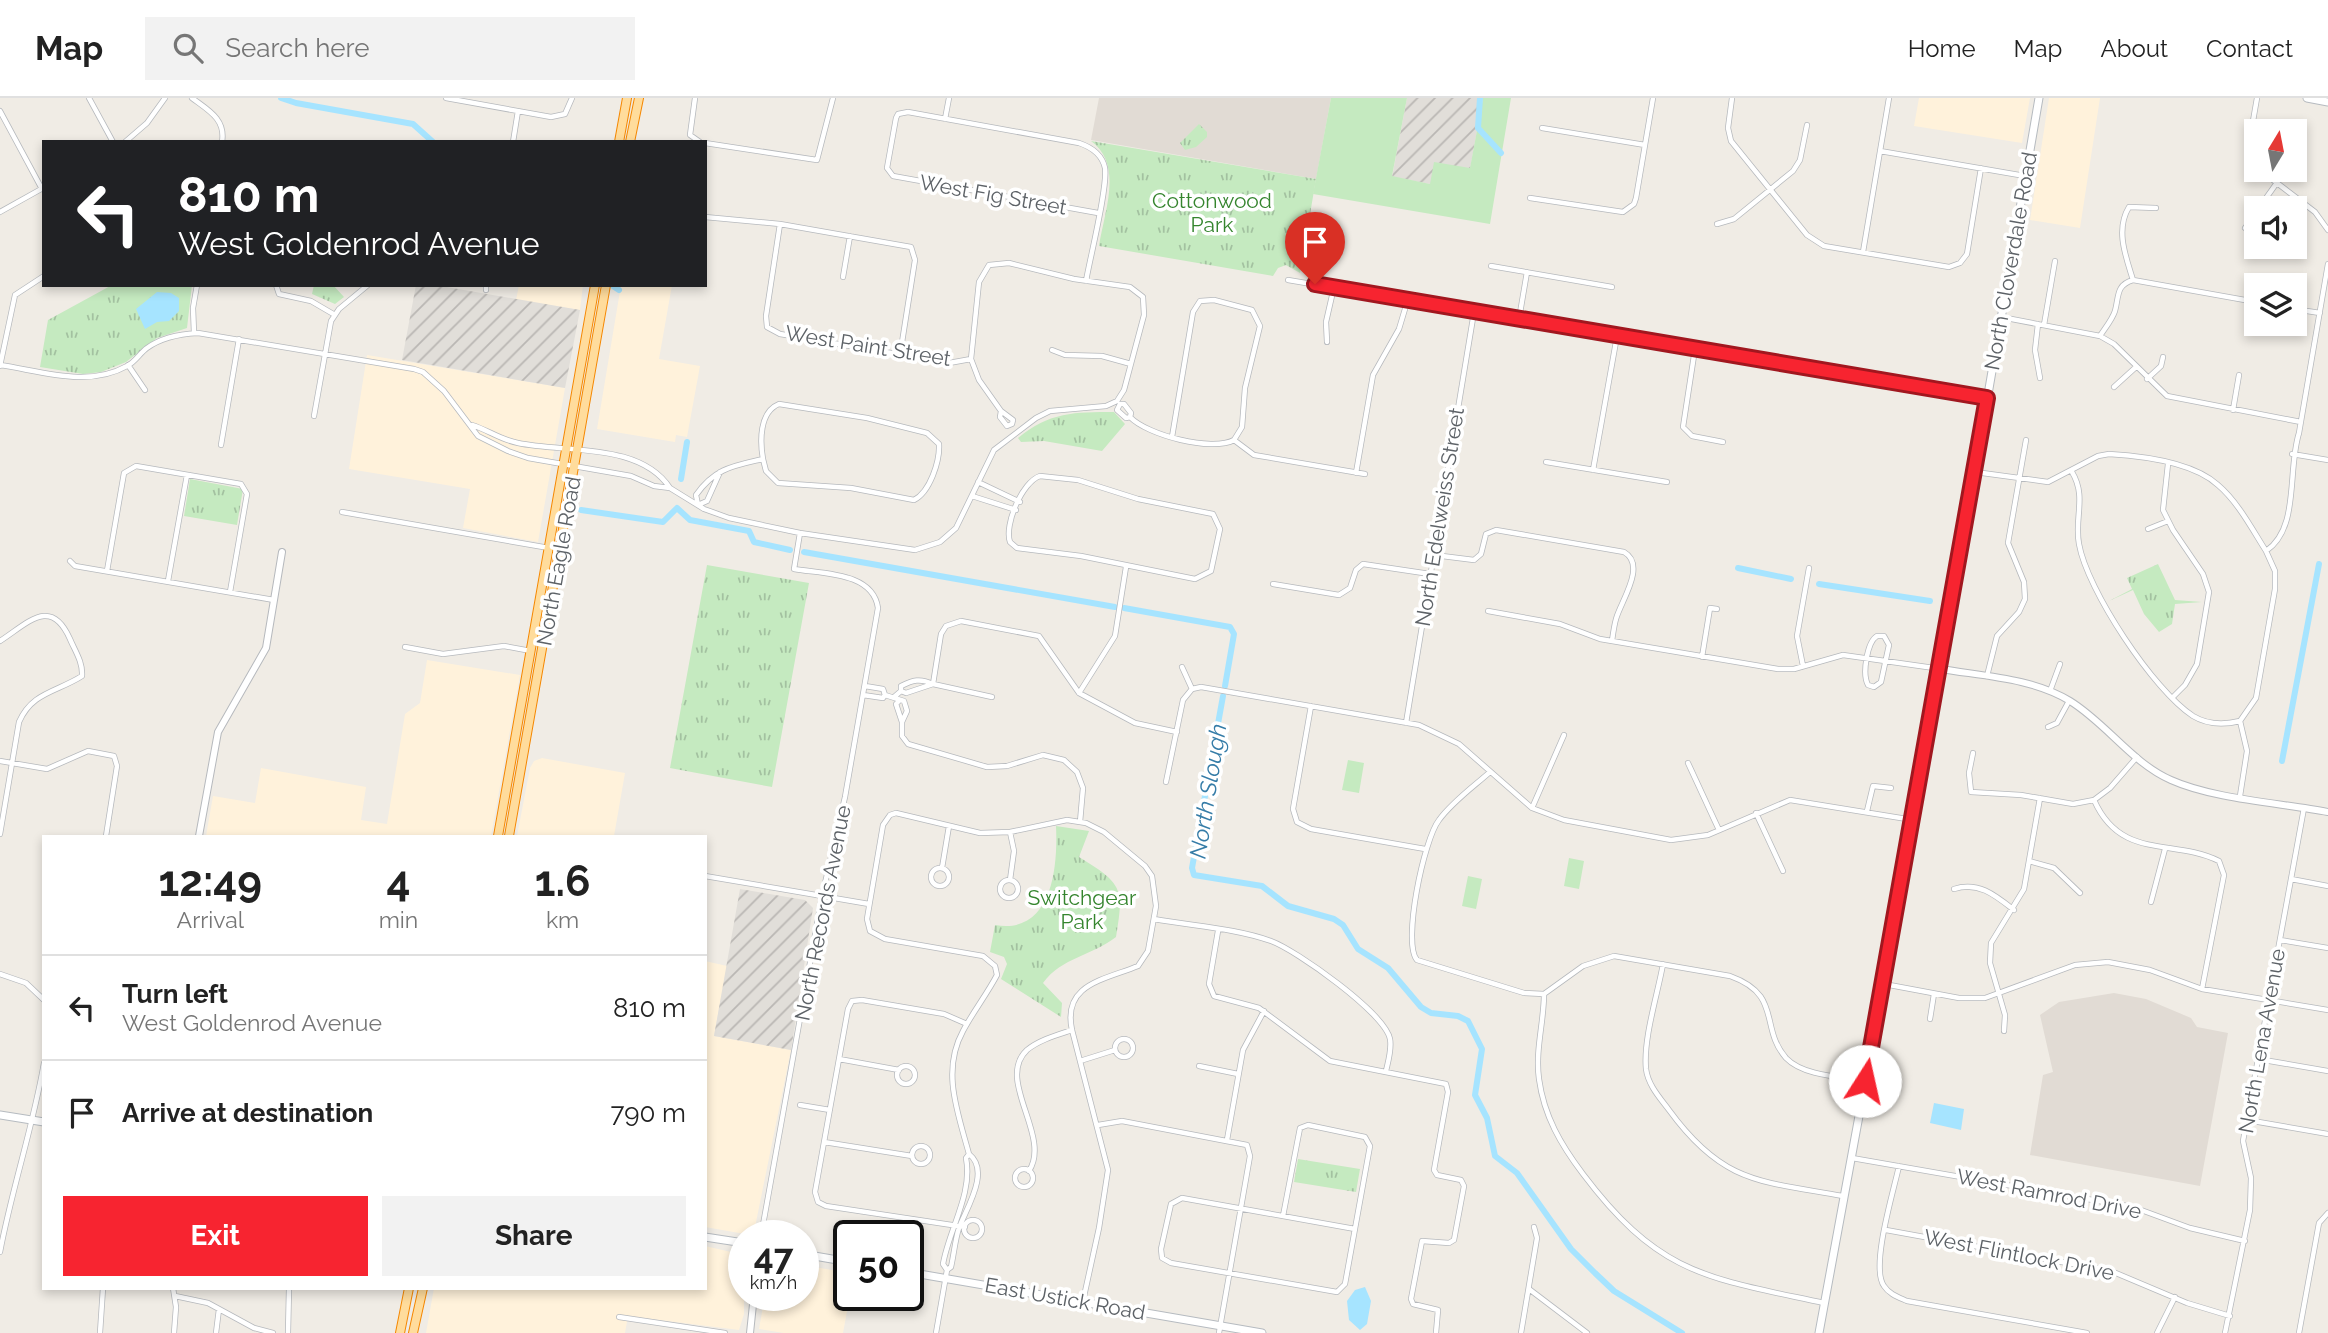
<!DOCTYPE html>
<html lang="en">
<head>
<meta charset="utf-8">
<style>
	:root { --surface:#fff; --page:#f2f2f2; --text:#222; --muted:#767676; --line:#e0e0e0; --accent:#f72430 }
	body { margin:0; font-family:Raleway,sans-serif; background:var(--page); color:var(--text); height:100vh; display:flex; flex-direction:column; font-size:26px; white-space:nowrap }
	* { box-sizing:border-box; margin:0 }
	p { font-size:23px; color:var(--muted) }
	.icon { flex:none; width:38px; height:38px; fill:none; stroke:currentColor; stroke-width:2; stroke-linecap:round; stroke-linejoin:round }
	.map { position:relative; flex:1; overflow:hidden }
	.panel { position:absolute; left:42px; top:737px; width:665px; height:455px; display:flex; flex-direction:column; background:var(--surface); border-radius:0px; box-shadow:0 4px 10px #0003 }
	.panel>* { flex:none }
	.guide { position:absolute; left:42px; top:42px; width:665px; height:147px; border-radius:0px; box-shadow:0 4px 10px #0003; background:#202124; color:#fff; overflow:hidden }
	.needle { width:46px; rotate:10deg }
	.buttons { position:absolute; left:2244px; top:21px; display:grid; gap:14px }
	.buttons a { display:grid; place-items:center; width:63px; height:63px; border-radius:0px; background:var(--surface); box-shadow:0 4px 10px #0003; font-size:35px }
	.speed { position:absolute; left:728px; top:1122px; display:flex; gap:14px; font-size:35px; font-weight:700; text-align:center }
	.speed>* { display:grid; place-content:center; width:91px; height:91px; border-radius:50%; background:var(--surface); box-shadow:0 4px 10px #0003; line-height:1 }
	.speed small { font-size:18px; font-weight:400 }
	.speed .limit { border:4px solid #111; border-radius:10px; background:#fff; color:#111 }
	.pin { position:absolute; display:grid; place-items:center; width:60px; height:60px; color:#fff; margin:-72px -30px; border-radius:50% 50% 50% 0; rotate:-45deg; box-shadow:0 0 7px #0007 }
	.pin .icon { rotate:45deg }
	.me { position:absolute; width:77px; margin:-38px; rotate:10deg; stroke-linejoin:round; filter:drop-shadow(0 0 5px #0008) }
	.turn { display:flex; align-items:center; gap:24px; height:147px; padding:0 21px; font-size:32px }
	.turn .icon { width:91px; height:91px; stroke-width:2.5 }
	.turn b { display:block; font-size:49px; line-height:60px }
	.eta { display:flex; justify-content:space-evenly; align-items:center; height:119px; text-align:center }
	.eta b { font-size:42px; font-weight:700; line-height:49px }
	.cta { display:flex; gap:14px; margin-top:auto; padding:14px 21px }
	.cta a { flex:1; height:80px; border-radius:0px; background:var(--accent); color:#fff; font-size:28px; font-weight:700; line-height:80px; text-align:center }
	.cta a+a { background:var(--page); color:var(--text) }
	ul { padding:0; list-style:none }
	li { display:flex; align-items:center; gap:21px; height:105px; padding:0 21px; border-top:2px solid var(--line) }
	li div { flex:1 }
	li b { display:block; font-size:26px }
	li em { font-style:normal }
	header { display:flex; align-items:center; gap:42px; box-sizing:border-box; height:98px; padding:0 35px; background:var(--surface); border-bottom:2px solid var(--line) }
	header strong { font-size:33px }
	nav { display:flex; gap:38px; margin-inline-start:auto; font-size:24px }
	.search { width:490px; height:63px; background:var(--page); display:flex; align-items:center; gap:18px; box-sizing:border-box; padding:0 24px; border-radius:0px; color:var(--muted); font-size:26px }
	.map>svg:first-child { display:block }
	.commercial { fill:#fff2db }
	.industrial { fill:url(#industrial-furrows) }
	.education { fill:#e1dbd4 }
	.grass { fill:#c5eac0 }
	.park { fill:url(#park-tufts) }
	.water { fill:#a6e4ff }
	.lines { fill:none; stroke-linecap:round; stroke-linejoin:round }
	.canal { stroke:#a6e4ff; stroke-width:6 }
	.minor-casing { stroke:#b6b9bd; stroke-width:6 }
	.tertiary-casing { stroke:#b6b9bd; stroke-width:8 }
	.secondary-casing { stroke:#b6bbc0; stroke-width:9 }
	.trunk-casing { stroke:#f58700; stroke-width:10 }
	.minor { stroke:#fff; stroke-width:4.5 }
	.tertiary { stroke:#fff; stroke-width:6 }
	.secondary { stroke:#fff; stroke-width:7 }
	.trunk { stroke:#ffdc9c; stroke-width:8 }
	.route-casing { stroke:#a1171f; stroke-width:18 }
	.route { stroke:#f72430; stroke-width:12 }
	.labels { text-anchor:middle; stroke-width:7; stroke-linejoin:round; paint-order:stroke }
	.street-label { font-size:21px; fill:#5d6267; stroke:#fff }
	.park-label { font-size:21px; fill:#35852e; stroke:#fff }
	.water-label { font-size:23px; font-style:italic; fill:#357ca7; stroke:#fff }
</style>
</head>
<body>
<header>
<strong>Map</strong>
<div class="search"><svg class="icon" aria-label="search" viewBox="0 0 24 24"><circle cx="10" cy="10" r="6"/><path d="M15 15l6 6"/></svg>Search here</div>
<nav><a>Home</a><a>Map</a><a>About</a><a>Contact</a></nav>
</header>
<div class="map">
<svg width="2328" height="1235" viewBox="0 0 2328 1235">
	<defs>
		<pattern id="industrial-furrows" width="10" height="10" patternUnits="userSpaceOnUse" patternTransform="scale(1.75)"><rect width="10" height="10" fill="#e1ded9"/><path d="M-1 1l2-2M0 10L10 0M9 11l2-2" fill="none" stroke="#bab7b4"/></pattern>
		<pattern id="park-tufts" width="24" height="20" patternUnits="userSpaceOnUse" patternTransform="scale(1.75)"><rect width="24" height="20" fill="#c5eac0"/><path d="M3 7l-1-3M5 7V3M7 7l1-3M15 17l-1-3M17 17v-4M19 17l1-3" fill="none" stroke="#a3c1a0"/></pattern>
	</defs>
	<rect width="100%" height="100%" fill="#f0ece5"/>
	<path class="commercial" d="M1919 0H2030L2022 45 1914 28Z
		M2049 0H2100L2080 130 2030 122Z
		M519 187H583L580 212 516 202Z
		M621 187H672L659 261 700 268 687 339 676 337 675 344 597 331Z
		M367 257 565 290 538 444 463 430 470 391 349 371Z
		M427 562 520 577 491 738H206L213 698 255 705 261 670 366 689 361 722 387 726 405 616 420 605Z
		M542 660 625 675 614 738H517L530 670 534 663Z
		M705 863 727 868 714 938 791 952 755 1129 745 1136 705 1129Z
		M705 1148 744 1157V1216L739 1232 628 1218 625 1235H426L434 1190H705Z
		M803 1167 849 1175 850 1197 843 1235H784L759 1231 765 1197H803Z"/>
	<path class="industrial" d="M1407 0H1483L1470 71 1430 86 1392 79Z
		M416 187H435L580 212 565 290 402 262Z
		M740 791 805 802 813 810 791 952 714 938Z"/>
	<path class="education" d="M1099 0H1331L1316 81 1091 42Z
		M2114 895 2146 901 2191 920 2197 929 2228 935 2200 1088 2030 1057 2043 977 2053 974 2040 917 2059 904Z"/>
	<path class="grass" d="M1331 0H1407L1392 78 1430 86 1434 64 1470 70 1483 0H1511L1490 126 1313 96Z
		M1348 662 1364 665 1359 695 1342 692Z
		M1569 760 1584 763 1579 791 1564 788Z
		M1468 778 1482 781 1476 811 1462 808Z"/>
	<path class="park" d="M1199 26 1207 34V39L1196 49 1185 52 1180 45Z
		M1091 43 1316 81 1300 175 1286 167 1278 170 1273 178 1099 148C1104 114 1124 67 1091 43Z
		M112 187H192L187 230 157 240 126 264 101 274 83 276 40 269 48 222Z
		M314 187H333L344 199 335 206 312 196Z
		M1114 314 1125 326 1102 353 1044 343 1021 344 1018 340C1049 314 1075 314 1114 314Z
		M190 381 243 391 237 427 184 418Z
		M2158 466 2175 502 2202 504 2175 506 2172 526 2159 534 2144 516 2133 492 2109 503 2132 491 2127 480Z
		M707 467 809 485 772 689 670 670Z
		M1056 728 1089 733 1079 759C1123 786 1124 790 1116 839 1092 858 1062 859 1043 885L1062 905 1061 919 1001 881 1007 866 1004 859 990 854 995 827C1052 837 1058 770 1056 728Z
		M1298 1061 1360 1071 1356 1094 1294 1084Z"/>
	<path class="water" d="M157 194 171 195 179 200V213L169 223 157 224 145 231 136 211Z
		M1934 1005 1964 1011 1961 1032 1930 1025Z
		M1365 1189 1371 1203 1367 1226 1360 1232 1349 1222 1347 1203 1355 1192Z"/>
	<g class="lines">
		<path class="canal" d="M281 0 296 5 413 26 433 44
			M1480 0 1478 30 1501 55
			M613 188 619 192
			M681 381 687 344
			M581 412 663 424 677 410 690 422 749 433 754 444 790 452
			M804 454 1115 509
			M1738 470 1791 481
			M1819 486 1930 503
			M1124 510 1230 529 1234 536 1225 588
			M1223 598 1192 770 1194 777 1262 788 1288 808 1334 821 1343 827 1358 851 1388 870 1421 909 1431 915 1458 918 1468 923 1482 951 1475 997 1487 1020 1495 1058 1517 1075 1571 1151 1595 1175 1614 1193 1682 1235
			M2282 663 2319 466"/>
		<defs>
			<path id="minor" d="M89 0 113 44
				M192 0C208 12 226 21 222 44
				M446 0 551 19 565 16 572 0
				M695 0 690 37 700 44
				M1732 0 1728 30 1731 43 1807 137 1824 148 1949 169 1960 165 1967 156 1981 70
				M0 13 42 91
				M945 21 949 0
				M1542 30 1645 47
				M125 44 147 25 165 0
				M513 44 518 13
				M705 45 817 62 833 0
				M1880 53 2025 78
				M2256 66 2249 46 2257 0
				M2260 72 2315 114 2328 132
				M1530 100 1623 114 1634 106 1636 100 1653 0
				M2259 110 2276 86
				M0 114 43 90
				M705 119 780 126 911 149 915 162 900 257
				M780 126 766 218 767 229 780 236 932 262 949 265 971 261
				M1717 126 1734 121 1793 73 1800 62 1807 27
				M2245 130 2256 115
				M1863 154 1889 0
				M1491 168 1612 189
				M843 179 850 138
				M1288 182 1987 300
				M2133 182C2126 159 2115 132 2129 109L2156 110
				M1086 183C1090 160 1108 89 1105 70 1102 56 1091 49 1079 45L908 14 898 16 896 20 887 70 893 78 1098 115
				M276 187 279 196 311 203 335 217
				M486 192V187
				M2294 211 2320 215
				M2001 219 2100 238 2114 246 2167 298 2301 324
				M1519 221 1527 174
				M2038 226 2035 252 2040 280
				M2044 227 2055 163
				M194 235 193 210 197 187
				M2100 238C2105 230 2112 222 2115 213 2119 198 2116 187 2133 182L2256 204
				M1327 244 1326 224 1334 189
				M1695 251 1683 329 1692 338 1723 344
				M1052 252 1065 257 1102 258 1131 266
				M0 267C41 273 88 290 127 268 135 264 140 255 147 250 162 239 180 236 198 235L414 271 423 274 444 293 478 338 508 353 528 360 631 378 654 388 670 390 704 411 729 420 800 435 915 452 940 444 956 430 994 352 1036 320 1050 313 1106 308 1117 303 1124 292 1144 217 1143 199 1130 189 1074 181 1009 165 989 167 979 184 971 261 979 282 1001 313 1013 322 1012 326 1007 328 1000 319 1001 313
				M128 267 145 292
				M0 268 15 197 44 178
				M2147 281 2161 268 2163 259
				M2114 289 2136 269
				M2233 312 2239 277
				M314 318 331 223 339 211 368 187
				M1130 319 1131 315 1124 306H1120L1117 312 1126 320 1130 319C1147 337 1212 354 1234 342L1254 357 1365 376
				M472 327C488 332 501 342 518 345 565 355 640 344 670 390
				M1172 339 1193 214 1200 203 1214 202 1252 212 1260 228 1245 290 1242 329 1234 342
				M221 347 239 241
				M2292 356 2328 362
				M1546 364 1667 384
				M2168 366 2163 412 2173 432 2203 476 2209 494 2197 566 2185 587 2173 599
				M1593 372 1617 238
				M720 374 707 403 698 407 696 397C715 370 733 368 763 361 760 344 759 314 779 306L867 320 927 335 939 346C940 363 930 394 914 402L851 390 778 385 766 373 763 361
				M1975 374 2048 384 2098 358 2109 356C2142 358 2193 364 2218 387 2238 404 2252 431 2266 453
				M2072 374C2087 399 2074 420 2079 446 2087 492 2154 593 2193 618 2208 627 2224 627 2240 623
				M1356 375 1373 277 1399 231 1408 201
				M1040 378 1078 382 1138 401 1213 416 1220 431 1211 473 1195 481 1081 458 1017 450 1010 444C1004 427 1022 384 1040 378Z
				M978 384 1020 404
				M972 398 1016 412
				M342 414 549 450
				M2148 431 2168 423
				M1434 457 1474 462 1481 456 1486 436 1496 432 1624 454C1647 467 1621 503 1616 521 1614 528 1613 536 1612 543
				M70 463 75 468 274 502
				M107 473 124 375 136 368 241 386 247 396 230 494
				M168 483 187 377
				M1273 486 1339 497 1350 490 1356 472 1363 466 1430 476
				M1488 513 1560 526 1600 541 1778 571H1794L1843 557 1941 571
				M1877 538H1884L1889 547 1881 584 1874 589 1868 587C1862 576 1867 544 1877 538Z
				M0 543C28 525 51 498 70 541 75 553 83 564 82 578 57 594 32 594 19 624L0 736
				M405 549 443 556 504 548 531 553
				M1702 559 1710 510 1717 511
				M1803 568 1797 538 1809 470
				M1182 569 1192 591
				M1987 578 1997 538 2019 514 2025 501 2024 484 2008 445 2026 342
				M865 588 883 591 885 597 904 603 907 613 902 624 896 606 899 603
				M1192 591 1201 589 1419 627 1459 646 1532 710 1564 722 1671 742 1708 737 1790 702 1913 722
				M2050 593 2060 566
				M1079 595 1115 538 1126 469
				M863 597 883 600 885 597
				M894 599 901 593V588C913 582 920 580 933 586L906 595 901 593
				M992 599 933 586 941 536 946 528 961 523 1039 538 1079 595 1135 625 1177 634
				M1311 608 1293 711 1297 724 1311 731 1425 751
				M2240 623 2256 600 2275 491V473L2266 453C2300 430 2287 373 2299 335L2328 166
				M2240 623 2247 653 2240 698
				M902 624V638L908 646 987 669 1007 668 1043 657 1064 662 1077 674 1083 690 1080 724
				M1406 625 1474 214
				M2048 629 2057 625 2069 603
				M1973 655 1969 675 1971 694 2021 697 2073 706 2094 702C2121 763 2173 740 2219 763L2224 777 2202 891
				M0 663 47 671 88 653 114 658 117 668 106 738
				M1688 665 1719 732
				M1490 674C1473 689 1452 704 1439 722 1424 741 1402 845 1417 862L1524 895 1544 896 1583 868 1614 858 1730 878C1783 897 1759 929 1786 960 1803 978 1842 979 1865 983
				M1166 684 1183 602 1192 591
				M2094 702 2110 690 2137 659
				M1532 710 1564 637
				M1867 713 1873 688 1891 690
				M1756 715 1783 773
				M1010 734 1014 753 1010 782
				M2029 763 2054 770 2080 795
				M942 770 949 728
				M931 779a9 9 0 1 1 18 0a9 9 0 1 1-18 0Z
				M705 778 869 806
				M2291 781 2328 788
				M1000 791a9 9 0 1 1 18 0a9 9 0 1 1-18 0Z
				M1954 791C1978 783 1995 797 2014 812
				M2151 804 2165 751
				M1154 821C1192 828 1235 830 1271 843 1296 852 1385 915 1390 941 1392 951 1388 964 1386 973
				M1218 833 1209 886 1214 898 1259 910 1330 963 1446 986 1448 994 1434 1072 1437 1077 1461 1082 1464 1088 1454 1142 1449 1145 1422 1143 1411 1201 1413 1206 1438 1212 1436 1235
				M2280 842 2328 850
				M1663 866C1658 895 1643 941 1646 971 1648 987 1660 1000 1669 1012 1723 1086 1760 1083 1843 1098
				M0 876 26 885 44 902
				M1884 886 1959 900H1985L2075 867 2108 864 2150 872 2202 891 2328 912
				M1544 896C1544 924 1535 952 1539 981 1544 1018 1561 1047 1583 1076 1660 1178 1708 1180 1824 1205
				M1930 921 1934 896
				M2004 933 2005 917 1990 865 1991 845 2024 791 2040 700
				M1115 950a9 9 0 1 1 18 0a9 9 0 1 1-18 0Z
				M839 961 899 972
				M2258 961 2328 973
				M1080 963 1115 952
				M1199 968 1238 976
				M897 977a9 9 0 1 1 18 0a9 9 0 1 1-18 0Z
				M800 1007 830 1012
				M2247 1022 2328 1036
				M1098 1027 1122 1023 1247 1047 1250 1058 1219 1235
				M1227 1042 1243 952 1264 913
				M824 1044 912 1058
				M912 1057a9 9 0 1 1 18 0a9 9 0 1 1-18 0Z
				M969 1056C958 1015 941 973 963 933 973 914 987 896 997 877L995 868 983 858 885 841 870 833 867 821 883 727 890 717 896 715 980 735 1010 734 1067 722 1086 725 1104 734 1145 768 1152 778 1156 808 1148 853 1138 868C1104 882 1062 886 1072 932L1108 1072 1099 1130 1083 1203
				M969 1056C991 1073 966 1111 959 1130 955 1142 954 1156 951 1169L947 1172 943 1166C949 1131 973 1096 966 1060Z
				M1852 1060 2133 1109 2190 1130 2245 1143
				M1899 1068C1894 1092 1870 1169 1884 1188 1889 1196 1898 1199 1907 1203L2087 1235
				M1015 1080a9 9 0 1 1 18 0a9 9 0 1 1-18 0Z
				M1029 1073C1052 1038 995 982 1027 952 1039 942 1057 937 1072 932
				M1283 1118 1300 1030 1308 1027 1365 1039 1370 1048 1345 1186 1337 1194 1171 1165 1162 1160 1161 1151 1171 1106 1182 1100 1355 1131
				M964 1131a9 9 0 1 1 18 0a9 9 0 1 1-18 0Z
				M965 1129 826 1108 818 1104 815 1094 848 911 852 903 862 902 944 916 967 926
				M1886 1132 2111 1173 2187 1205 2230 1218
				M761 1138 822 798 845 699 878 510C873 474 823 476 794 471L800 435
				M0 1154C12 1090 33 1029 44 965
				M173 1190 176 1209 174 1235
				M1529 1191 1587 1235
				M175 1198 208 1205 254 1230 273 1235
				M619 1219 725 1235
				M100 1235 103 1190
				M216 1235 219 1211
				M288 1235 289 1190
				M936 1235 947 1172
				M1521 1235 1537 1140 1534 1129
				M2157 1235 2175 1199
				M2225 1235 2250 1112 2251 1080 2243 1043 2304 710
				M2299 1235 2319 1125 2328 1115"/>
			<path id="tertiary" d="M1941 571C1982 578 2033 580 2070 603 2106 625 2132 665 2171 682 2213 701 2281 705 2328 714
				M199 738 218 634 266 550 282 454
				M750 1235 754 1197"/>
			<path id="secondary" d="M2307 0 2328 4
				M0 1017 44 1024
				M705 1139 744 1145
				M803 1156 849 1164
				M908 1174 1262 1235
				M1819 1235 1932 622 2039 0"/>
			<path id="trunk" d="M619 44 627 0
				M630 44 639 0
				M498 738 595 187
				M509 738 606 187
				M400 1235 409 1190
				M413 1235 423 1190"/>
		</defs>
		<use href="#minor" class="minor-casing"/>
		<use href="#tertiary" class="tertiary-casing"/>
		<use href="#secondary" class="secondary-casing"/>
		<use href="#trunk" class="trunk-casing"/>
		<use href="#minor" class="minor"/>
		<use href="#tertiary" class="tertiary"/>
		<use href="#secondary" class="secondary"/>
		<use href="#trunk" class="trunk"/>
	</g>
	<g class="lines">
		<defs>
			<path id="route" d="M1315 186 1987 300 1865 983"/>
		</defs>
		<use href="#route" class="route-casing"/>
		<use href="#route" class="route"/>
	</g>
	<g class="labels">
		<g class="street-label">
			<text transform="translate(993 97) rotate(10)" y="7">West Fig Street</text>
			<text transform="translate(2011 163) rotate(-80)" y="7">North Cloverdale Road</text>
			<text transform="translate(868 248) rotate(9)" y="7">West Paint Street</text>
			<text transform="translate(1440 419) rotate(-81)" y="7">North Edelweiss Street</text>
			<text transform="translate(559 463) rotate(-80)" y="7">North Eagle Road</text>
			<text transform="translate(823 815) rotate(-79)" y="7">North Records Avenue</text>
			<text transform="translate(2262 943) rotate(-80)" y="7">North Lena Avenue</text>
			<text transform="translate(2049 1096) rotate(11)" y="7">West Ramrod Drive</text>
			<text transform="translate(2019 1157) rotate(11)" y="7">West Flintlock Drive</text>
			<text transform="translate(1065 1201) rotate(10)" y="7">East Ustick Road</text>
		</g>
		<g class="park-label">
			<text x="1212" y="110">Cottonwood<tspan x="1212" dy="24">Park</tspan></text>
			<text x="1082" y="807">Switchgear<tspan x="1082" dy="24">Park</tspan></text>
		</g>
		<g class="water-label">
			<text transform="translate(1208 693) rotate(-81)" y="8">North Slough</text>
		</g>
	</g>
</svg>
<div class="buttons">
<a><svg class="needle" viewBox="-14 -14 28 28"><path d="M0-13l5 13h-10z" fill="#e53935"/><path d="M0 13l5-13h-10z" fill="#767676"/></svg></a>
<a><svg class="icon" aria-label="sound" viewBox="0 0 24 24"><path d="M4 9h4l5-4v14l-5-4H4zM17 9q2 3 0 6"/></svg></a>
<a><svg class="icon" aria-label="layers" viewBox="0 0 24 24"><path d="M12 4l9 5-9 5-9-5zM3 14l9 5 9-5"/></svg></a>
</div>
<div class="speed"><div>47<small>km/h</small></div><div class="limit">50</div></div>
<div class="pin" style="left:1315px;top:186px;background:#d93025"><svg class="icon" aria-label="arrive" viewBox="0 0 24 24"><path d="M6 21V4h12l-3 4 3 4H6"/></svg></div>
<svg class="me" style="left:1865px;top:983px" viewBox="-20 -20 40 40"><circle r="19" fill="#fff"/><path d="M0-13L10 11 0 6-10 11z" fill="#f72430"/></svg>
<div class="guide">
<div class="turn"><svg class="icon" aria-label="left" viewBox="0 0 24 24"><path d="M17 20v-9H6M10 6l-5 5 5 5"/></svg><div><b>810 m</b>West Goldenrod Avenue</div></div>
</div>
<section class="panel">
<div class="eta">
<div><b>12:49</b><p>Arrival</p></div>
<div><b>4</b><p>min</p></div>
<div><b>1.6</b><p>km</p></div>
</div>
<ul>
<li><svg class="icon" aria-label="left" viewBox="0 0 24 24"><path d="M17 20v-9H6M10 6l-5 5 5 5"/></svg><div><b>Turn left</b><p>West Goldenrod Avenue</p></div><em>810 m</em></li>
<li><svg class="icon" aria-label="arrive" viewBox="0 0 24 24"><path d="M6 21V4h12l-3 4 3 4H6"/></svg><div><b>Arrive at destination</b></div><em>790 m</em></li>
</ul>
<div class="cta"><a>Exit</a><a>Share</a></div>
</section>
</div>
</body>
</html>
